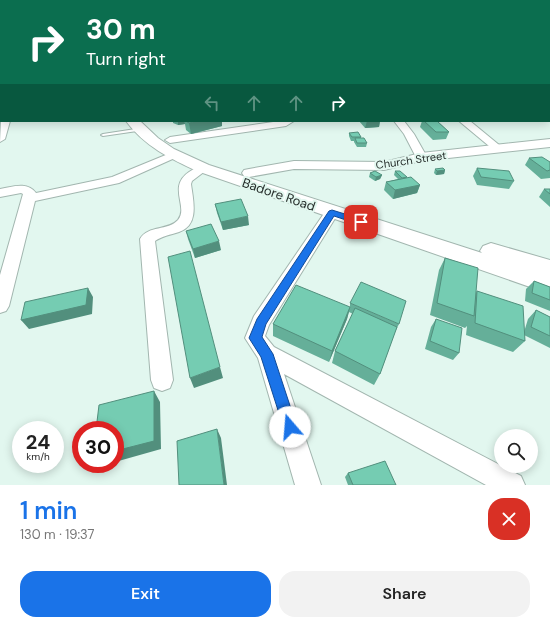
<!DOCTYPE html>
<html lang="en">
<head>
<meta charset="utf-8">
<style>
	:root { --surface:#fff; --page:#f2f2f2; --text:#222; --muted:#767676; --accent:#1a73e8 }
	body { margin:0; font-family:"DM Sans",sans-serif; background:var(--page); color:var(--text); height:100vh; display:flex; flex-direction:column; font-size:15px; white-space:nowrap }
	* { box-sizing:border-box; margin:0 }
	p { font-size:13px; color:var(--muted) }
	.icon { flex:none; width:22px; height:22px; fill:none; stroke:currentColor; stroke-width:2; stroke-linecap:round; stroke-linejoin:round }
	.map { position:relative; height:485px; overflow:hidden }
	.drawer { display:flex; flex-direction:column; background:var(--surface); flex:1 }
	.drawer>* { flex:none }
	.banner { position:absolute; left:0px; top:0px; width:550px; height:122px; box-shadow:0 2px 10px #0003; background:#0b6e4f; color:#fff; overflow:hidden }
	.buttons { position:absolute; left:494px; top:429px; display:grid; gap:8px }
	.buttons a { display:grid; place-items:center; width:44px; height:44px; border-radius:50%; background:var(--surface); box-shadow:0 2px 10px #0003; font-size:20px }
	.speed { position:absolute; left:12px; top:421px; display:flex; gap:8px; font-size:20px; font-weight:700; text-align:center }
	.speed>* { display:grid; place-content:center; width:52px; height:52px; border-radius:50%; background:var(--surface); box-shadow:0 2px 10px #0003; line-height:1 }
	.speed small { font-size:10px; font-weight:400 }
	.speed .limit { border:6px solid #d22; background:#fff; color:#111 }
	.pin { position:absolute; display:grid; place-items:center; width:34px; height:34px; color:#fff; margin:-17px; border-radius:8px; box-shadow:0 2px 6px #0006 }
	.me { position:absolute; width:44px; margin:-22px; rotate:342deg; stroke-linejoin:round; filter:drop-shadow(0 0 3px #0008) }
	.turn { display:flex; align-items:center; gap:14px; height:84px; padding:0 20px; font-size:18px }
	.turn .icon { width:52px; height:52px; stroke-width:2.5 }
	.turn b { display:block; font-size:28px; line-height:34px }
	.lanes { display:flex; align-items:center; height:38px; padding:0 20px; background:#0003; justify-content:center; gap:20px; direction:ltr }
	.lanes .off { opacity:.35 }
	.round { display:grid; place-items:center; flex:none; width:42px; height:42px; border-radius:16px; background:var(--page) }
	.headline { display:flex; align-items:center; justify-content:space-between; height:68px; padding:0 20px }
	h1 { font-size:24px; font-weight:600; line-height:30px; color:var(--accent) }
	.cta { display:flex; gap:8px; margin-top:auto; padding:8px 20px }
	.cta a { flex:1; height:46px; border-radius:16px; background:var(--accent); color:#fff; font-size:16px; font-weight:600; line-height:46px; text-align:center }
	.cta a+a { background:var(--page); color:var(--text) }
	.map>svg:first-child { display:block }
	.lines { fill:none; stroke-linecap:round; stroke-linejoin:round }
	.service-casing { stroke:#a2b6af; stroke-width:2 }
	.minor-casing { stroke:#a2b6af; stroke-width:2 }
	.tertiary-casing { stroke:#a2b6af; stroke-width:2 }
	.secondary-casing { stroke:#a2b6af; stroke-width:2 }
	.primary-casing { stroke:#a2b6af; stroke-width:2 }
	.service { fill:#fff; fill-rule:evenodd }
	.minor { fill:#fff; fill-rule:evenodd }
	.tertiary { fill:#fff; fill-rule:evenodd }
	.secondary { fill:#fff; fill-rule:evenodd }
	.primary { fill:#fff; fill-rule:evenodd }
	.wall { fill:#65af99 }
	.shaded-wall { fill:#528f7d }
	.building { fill:#75ccb2; stroke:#528f7d }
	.route { fill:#1a73e8; stroke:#114b97 }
	.labels { text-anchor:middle; stroke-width:4; stroke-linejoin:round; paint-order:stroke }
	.far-street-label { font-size:11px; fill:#262e2b; stroke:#e2f7ef }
	.street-label { font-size:13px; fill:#262e2b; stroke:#e2f7ef }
</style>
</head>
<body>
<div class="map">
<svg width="550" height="485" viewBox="0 0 550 485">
	<rect width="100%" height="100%" fill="#e2f7ef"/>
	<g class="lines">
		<defs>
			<path id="service" d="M142 128H144V130L103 136 101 135 103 134Z"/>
			<path id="minor" d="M0 56H1V60H0Z
				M549 105H550V111H549Z
				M1 120 10 121 5 139 0 142Z
				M280 121H294L286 126 170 143 165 140 170 137Z
				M394 121H404L414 134 427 157 425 159H417L404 134Z
				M459 121H470L504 149 503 151H495Z
				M173 152 178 155 177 157 119 183 35 201 9 306 6 311 0 313V275L23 194 21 193 0 197V189C12 187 27 181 36 193L112 177Z
				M203 165 207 166 209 168 192 181 191 184C193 200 200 225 179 232 170 235 162 236 155 241L173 380 170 388 162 391 154 388 151 380 140 239C148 225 168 231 178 220 189 207 167 187 189 172 194 169 198 166 203 165Z
				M332 208 337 209 339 212 269 325 265 336 274 347 521 476 525 485H486L284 374 321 485H295L258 358 245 338 254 316 327 209Z"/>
			<path id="tertiary" d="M550 139V147L421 161 384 170 294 169 249 177 244 176 242 173 244 170 249 169 294 161 384 162 421 153Z"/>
			<path id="secondary" d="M126 121H140L158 138 174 149 209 165 482 253 480 251 483 246 491 243 550 260V294L197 171C171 159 144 146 126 121Z"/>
			<path id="primary" d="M0 89 1 90V98L0 97Z"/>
		</defs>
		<use href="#service" class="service-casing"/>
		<use href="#minor" class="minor-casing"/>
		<use href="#tertiary" class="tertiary-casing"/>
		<use href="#secondary" class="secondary-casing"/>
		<use href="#primary" class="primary-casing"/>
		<use href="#service" class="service"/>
		<use href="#minor" class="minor"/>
		<use href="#tertiary" class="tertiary"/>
		<use href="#secondary" class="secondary"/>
		<use href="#primary" class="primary"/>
	</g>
	<path class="wall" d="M173 121H222V126L191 134 186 130 185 124 178 125 173 123Z
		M359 121H380L379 127 365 128Z
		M422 121H437L449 132 446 139 433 140 420 127Z
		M349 133 361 137V138L367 143 366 147H357L354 142V141H351L349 136Z
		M529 158 550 162V178L541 179 525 165Z
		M477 168 514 181 509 189 477 185 473 176Z
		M435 169 445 170 444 174 436 175 434 173Z
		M395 171 420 185 417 193 393 199 384 190 386 182 398 179 394 175Z
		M370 173 382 175 380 179 375 181 369 177Z
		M544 189H550V207L539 197Z
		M215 204 249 225 223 230 217 213Z
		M186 231 221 250 195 258 188 239Z
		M445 258 476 293 477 291 524 332 528 319 536 310 550 317V348L524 335 525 341 513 352 466 335 467 326 465 328 430 315 439 270Z
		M534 281 550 287V311L525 301 526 289Z
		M350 303 399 324 395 332 380 374 374 385 332 363 335 351 353 314 349 312 347 319 329 362 273 336V324L350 307Z
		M436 319 459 353 453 360 425 349 431 327Z
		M348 473 396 485H348L345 477Z"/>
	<path class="shaded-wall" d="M0 63H1V69H0Z
		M549 86H550V92H549Z
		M178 121H184L185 124 178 125Z
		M186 121H222V126L191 134 189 123Z
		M367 121H380L379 127 365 128Z
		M445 170 444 174 436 175 437 171Z
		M382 175 380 179 375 181 376 177Z
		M420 185 417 193 393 199 395 190Z
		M248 216 249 225 223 230 221 222Z
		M219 241 221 250 195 258 193 249Z
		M88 288 93 297 92 314 29 329 21 320Z
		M350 307 347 319 329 362 332 351Z
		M220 367 223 378 194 388 190 378Z
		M154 391 160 402 161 449 115 462V451Z
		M217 429 221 438 227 485H224Z"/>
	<path class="building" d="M186 121H198L189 123Z
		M424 121H437L449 132H436Z
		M358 132 361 137H352L349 133Z
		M355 138H364L367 143H357Z
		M542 157 550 162V170L547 171 529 158Z
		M443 168 445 170 437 171 435 169Z
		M477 168 509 171 514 181 481 177Z
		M375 171 382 175 376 177 370 173Z
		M395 171H400L407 177 402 178Z
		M411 177 420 185 395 190 386 182Z
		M544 189H550V194Z
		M241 199 248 216 221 222 215 204Z
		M211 224 219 241 193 249 186 231Z
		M190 251 220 367 190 378 168 257Z
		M445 258 478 268 474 316 437 303Z
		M534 281 550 287V300L532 293Z
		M361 282 406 301 399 324 350 303Z
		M296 285 350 307 332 351 273 324Z
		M88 288 86 305 21 320 25 302Z
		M477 291 523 306 525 341 475 323Z
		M355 308 397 327 380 374 335 351Z
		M536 310 550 317V336L531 327Z
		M436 319 462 328 459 353 430 341Z
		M154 391V441L115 451V430H96L99 405Z
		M217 429 224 485H179L177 441Z
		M385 461 396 485H353L348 473Z"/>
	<linearGradient id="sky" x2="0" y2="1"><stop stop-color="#6fb2c8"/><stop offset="0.44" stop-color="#f2fbf8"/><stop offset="1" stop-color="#f2fbf8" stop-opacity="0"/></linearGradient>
	<rect width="550" height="121" fill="url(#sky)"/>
	<path class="route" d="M332 210 364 220 366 222 361 225 334 216 266 324 262 337 273 354 297 427 295 432 290 434 285 432 261 357 249 338 257 319 329 211Z"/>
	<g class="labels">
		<g class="far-street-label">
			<text transform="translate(411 160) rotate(-8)" y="4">Church Street</text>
		</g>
		<g class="street-label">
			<text transform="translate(279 194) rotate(19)" y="5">Badore Road</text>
		</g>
	</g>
</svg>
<div class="buttons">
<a><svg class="icon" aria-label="search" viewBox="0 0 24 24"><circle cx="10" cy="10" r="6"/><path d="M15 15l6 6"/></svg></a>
</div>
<div class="speed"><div>24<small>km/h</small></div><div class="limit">30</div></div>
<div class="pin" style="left:361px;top:222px;background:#d93025"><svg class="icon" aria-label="arrive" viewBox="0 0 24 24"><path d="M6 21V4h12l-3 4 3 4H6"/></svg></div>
<svg class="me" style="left:290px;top:427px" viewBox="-20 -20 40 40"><circle r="19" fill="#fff"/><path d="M0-13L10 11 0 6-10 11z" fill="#1a73e8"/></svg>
<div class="banner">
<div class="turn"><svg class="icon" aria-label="right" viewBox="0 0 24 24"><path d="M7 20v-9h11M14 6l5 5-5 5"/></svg><div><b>30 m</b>Turn right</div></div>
<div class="lanes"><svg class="icon off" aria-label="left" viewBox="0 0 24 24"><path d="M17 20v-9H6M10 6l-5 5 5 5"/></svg><svg class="icon off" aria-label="ahead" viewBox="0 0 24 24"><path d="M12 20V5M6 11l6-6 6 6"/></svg><svg class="icon off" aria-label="ahead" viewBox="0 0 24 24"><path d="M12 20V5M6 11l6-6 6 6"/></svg><svg class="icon" aria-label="right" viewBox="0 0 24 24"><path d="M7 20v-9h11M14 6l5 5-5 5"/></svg></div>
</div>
</div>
<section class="drawer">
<div class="headline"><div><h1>1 min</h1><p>130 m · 19:37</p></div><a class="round" style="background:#d93025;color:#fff"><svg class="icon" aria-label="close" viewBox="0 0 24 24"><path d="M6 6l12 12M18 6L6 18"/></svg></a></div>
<div class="cta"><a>Exit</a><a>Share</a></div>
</section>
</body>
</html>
